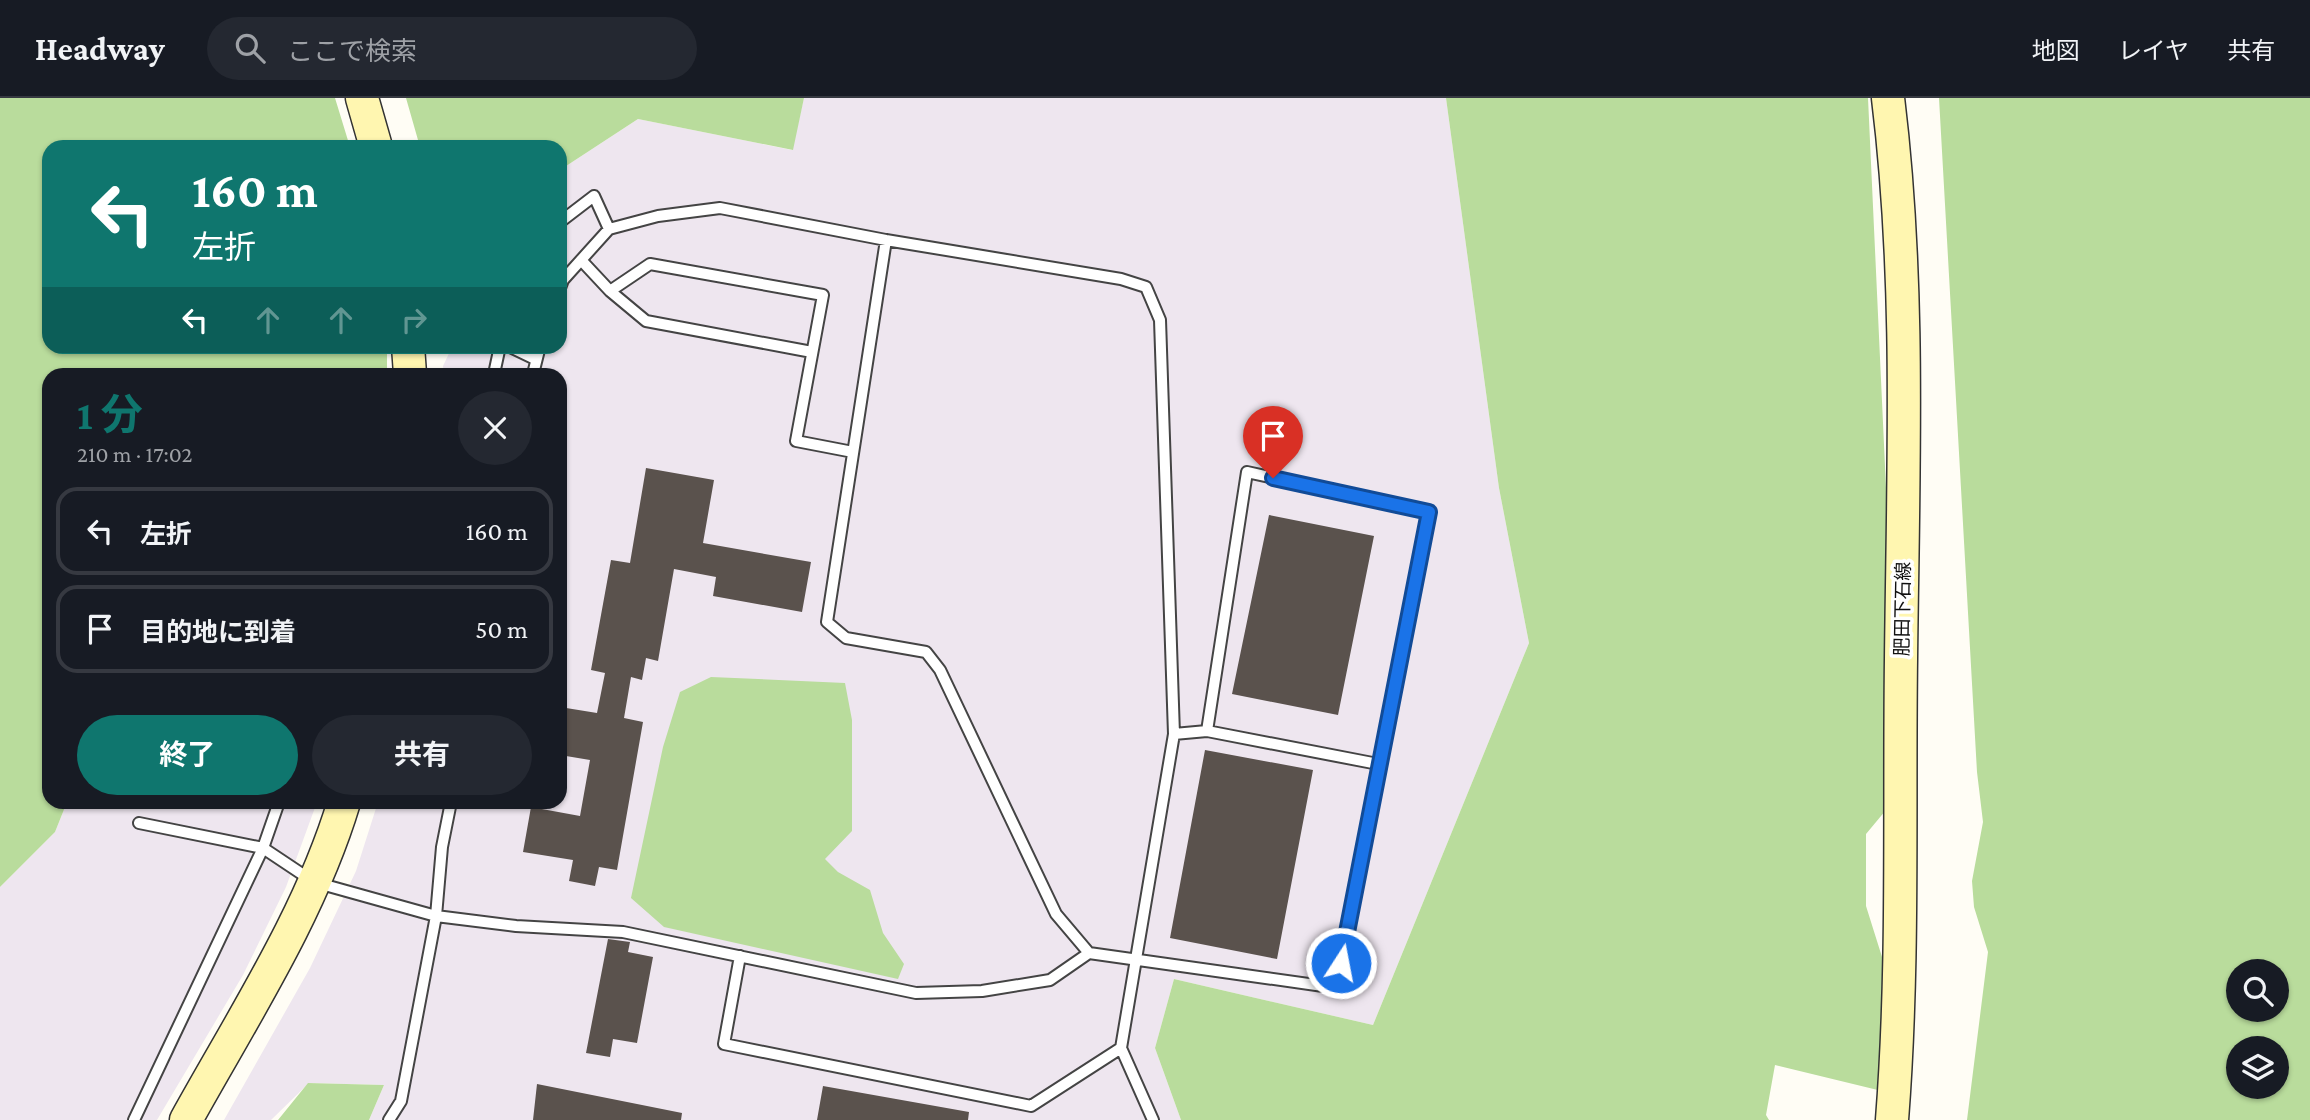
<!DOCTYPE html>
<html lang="ja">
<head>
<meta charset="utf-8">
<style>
	:root { --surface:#171b24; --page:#242831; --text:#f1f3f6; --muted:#9ea1a6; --line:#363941; --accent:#0f766e }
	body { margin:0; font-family:"Crimson Pro","Noto Sans JP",serif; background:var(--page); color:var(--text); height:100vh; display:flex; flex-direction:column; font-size:26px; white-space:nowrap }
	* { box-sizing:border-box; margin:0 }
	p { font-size:23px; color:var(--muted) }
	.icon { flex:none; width:38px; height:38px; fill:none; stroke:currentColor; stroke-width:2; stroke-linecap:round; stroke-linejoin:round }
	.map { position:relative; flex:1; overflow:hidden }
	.panel { position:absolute; left:42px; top:270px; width:525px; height:441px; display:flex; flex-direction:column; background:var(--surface); border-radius:21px; box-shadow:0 2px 5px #0004 }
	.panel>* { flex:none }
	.guide { position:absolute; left:42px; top:42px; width:525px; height:214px; border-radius:21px; box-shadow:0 2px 5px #0004; background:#0f766e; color:#fff; overflow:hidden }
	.tools { position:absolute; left:2226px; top:861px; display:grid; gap:14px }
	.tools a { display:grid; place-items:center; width:63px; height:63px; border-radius:50%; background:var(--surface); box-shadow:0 2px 5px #0004; font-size:35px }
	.pin { position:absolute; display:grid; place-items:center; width:60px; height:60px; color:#fff; margin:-72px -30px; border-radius:50% 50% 50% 0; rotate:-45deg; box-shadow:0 0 7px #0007 }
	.pin .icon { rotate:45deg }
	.me { position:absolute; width:77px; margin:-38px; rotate:11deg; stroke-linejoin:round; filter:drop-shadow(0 0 5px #0008) }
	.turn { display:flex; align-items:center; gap:24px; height:147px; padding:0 35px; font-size:32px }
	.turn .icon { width:91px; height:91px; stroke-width:2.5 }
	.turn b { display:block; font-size:49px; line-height:60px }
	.lanes { display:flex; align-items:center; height:66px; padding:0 35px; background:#0003; justify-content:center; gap:35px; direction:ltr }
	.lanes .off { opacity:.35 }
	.round { display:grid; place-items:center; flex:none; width:74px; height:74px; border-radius:37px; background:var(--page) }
	.summary { display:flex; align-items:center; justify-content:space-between; height:119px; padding:0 35px }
	h1 { font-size:42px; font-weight:700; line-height:52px; color:var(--accent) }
	.action { display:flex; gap:14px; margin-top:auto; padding:14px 35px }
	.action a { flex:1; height:80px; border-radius:42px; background:var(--accent); color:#fff; font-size:28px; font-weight:700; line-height:80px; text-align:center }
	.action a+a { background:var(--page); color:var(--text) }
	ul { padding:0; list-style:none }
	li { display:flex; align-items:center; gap:21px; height:88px; margin:0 14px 10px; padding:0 21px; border:4px solid var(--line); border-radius:21px }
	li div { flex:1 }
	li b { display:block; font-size:26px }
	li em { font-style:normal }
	header { display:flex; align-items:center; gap:42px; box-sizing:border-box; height:98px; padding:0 35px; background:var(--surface); border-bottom:2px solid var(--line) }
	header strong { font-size:33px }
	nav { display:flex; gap:38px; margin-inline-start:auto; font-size:24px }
	.search { width:490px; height:63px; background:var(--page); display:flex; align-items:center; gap:18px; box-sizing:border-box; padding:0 24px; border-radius:38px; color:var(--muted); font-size:26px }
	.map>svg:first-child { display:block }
	.industrial { fill:#eee6ef }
	.forest { fill:#b9dc9c; fill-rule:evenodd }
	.building { fill:#5a524d }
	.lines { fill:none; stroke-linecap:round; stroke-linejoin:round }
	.lane-casing { stroke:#444; stroke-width:14 }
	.secondary-casing { stroke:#333; stroke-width:35 }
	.lane { stroke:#fff; stroke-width:10 }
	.secondary { stroke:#fff6b0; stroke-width:32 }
	.route-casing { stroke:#114b97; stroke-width:18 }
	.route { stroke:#1a73e8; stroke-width:12 }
	.labels { text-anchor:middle; stroke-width:7; stroke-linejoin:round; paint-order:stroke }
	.street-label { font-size:19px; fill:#111; stroke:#fff }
</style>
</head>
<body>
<header>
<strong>Headway</strong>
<div class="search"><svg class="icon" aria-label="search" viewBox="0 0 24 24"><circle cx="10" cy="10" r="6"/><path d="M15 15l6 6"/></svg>ここで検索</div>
<nav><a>地図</a><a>レイヤ</a><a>共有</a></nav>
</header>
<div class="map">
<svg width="2310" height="1022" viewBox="0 0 2310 1022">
	<rect width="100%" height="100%" fill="#fffdf5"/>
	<path class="industrial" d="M804 0H1446L1499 390 1529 545 1373 927 1174 881 1155 950 1181 1022H369L384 987 309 985 271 1022H224L310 870 356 773 378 704H560V276H444L443 268 452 249 560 248V72L638 21 792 52Z
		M67 704H317L286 789 243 877 157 1022H0V789L55 734Z"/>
	<path class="forest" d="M0 0H335L350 49H49V248L387 249V276H49V704H67L55 734 0 789Z
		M406 0H804L793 52 638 21 560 72V49H420Z
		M1446 0H1868L1886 390 1891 706 1866 736V808L1882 859 1892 907 1886 994 1775 967 1766 1017 1769 1022H1181L1155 950 1174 881 1373 927 1529 545 1499 390Z
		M1939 0H2310V1022H1967L1988 854 1974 809 1972 783 1983 724 1977 674ZM2277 873V912H2238V873ZM2277 950V989H2238V950Z
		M711 579 845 585 852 622V733L825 761 838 774 870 792 883 835 904 866 898 881 664 829 631 800 663 649 680 594Z
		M308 985 384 987 369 1022H278Z"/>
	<path class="building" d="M646 370 714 382 703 445 811 464 802 514 713 498 716 479 674 471 658 563 646 560 642 582 631 579 624 620 643 624 617 772 599 769 595 788 569 783 573 762 523 754 531 709 580 718 590 662 560 657V609L597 615 605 575 591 572 611 462 630 465Z
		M1269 417 1374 438 1338 617 1232 596Z
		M1205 652 1313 672 1277 861 1170 840Z
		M608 841 630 844 628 854 653 859 637 945 613 941 610 959 586 955Z
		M537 986 682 1015 681 1022H533Z
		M823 988 969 1014 968 1022H817Z"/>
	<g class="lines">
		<defs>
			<path id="lane" d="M560 124 594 98 609 131
				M886 142 827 524 846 540 926 554 940 572 1056 816 1089 855
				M581 162 610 193 650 166 823 197 796 343 853 354
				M560 190 563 182 609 131 658 118 720 110 886 142 1121 181 1146 189 1160 222 1174 636 1121 950 1153 1022
				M610 193 646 223 812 254
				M508 248 535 261
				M494 276 500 248
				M533 276 540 248
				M1174 636 1207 633 1378 666
				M139 725 263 750 314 784 436 818 516 828 623 834 916 895 982 893 1050 882 1089 855 1337 890 1429 414 1247 374 1207 633
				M740 858 724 946 1031 1008 1121 950
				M134 1022 263 750 279 704
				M389 1022 401 1003 436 818 442 749 451 704"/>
			<path id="secondary" d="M362 0 376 49
				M1888 0C1911 186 1903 374 1901 561 1899 715 1904 869 1892 1022
				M408 248 410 276
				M186 1022C243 919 310 817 344 704"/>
		</defs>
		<use href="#lane" class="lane-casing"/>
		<use href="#secondary" class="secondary-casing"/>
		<use href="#lane" class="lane"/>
		<use href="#secondary" class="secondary"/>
	</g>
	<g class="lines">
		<defs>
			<path id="route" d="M1273 380 1429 414 1341 865"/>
		</defs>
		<use href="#route" class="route-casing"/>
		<use href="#route" class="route"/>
	</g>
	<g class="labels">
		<g class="street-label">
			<text transform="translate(1902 511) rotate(-89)" y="7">肥田下石線</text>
		</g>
	</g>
</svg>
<div class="tools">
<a><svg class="icon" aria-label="search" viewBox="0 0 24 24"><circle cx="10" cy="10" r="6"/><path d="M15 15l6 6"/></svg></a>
<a><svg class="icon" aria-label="layers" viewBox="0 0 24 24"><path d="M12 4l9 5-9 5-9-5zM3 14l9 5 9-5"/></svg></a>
</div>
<div class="pin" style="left:1273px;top:380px;background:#d93025"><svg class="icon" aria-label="arrive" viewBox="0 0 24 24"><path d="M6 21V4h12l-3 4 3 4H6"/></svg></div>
<svg class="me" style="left:1341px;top:865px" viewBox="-20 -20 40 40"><circle r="17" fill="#1a73e8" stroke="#fff" stroke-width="3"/><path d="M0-11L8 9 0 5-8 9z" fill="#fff"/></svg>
<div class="guide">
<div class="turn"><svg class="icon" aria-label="left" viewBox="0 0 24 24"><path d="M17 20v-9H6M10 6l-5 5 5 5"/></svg><div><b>160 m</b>左折</div></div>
<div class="lanes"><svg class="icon" aria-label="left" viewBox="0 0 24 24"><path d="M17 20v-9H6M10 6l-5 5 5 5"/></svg><svg class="icon off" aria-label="ahead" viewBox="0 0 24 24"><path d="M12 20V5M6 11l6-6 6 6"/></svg><svg class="icon off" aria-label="ahead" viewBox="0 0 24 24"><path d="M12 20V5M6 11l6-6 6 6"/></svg><svg class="icon off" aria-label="right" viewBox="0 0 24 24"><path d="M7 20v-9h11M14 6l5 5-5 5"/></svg></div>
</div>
<section class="panel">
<div class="summary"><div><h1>1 分</h1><p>210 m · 17:02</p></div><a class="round"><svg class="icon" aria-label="close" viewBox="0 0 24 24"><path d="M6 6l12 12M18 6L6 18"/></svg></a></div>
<ul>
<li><svg class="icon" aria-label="left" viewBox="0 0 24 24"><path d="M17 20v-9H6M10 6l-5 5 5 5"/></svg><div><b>左折</b></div><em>160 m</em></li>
<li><svg class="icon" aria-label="arrive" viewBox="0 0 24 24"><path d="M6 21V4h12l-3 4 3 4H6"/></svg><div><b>目的地に到着</b></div><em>50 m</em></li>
</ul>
<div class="action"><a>終了</a><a>共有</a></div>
</section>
</div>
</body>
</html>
